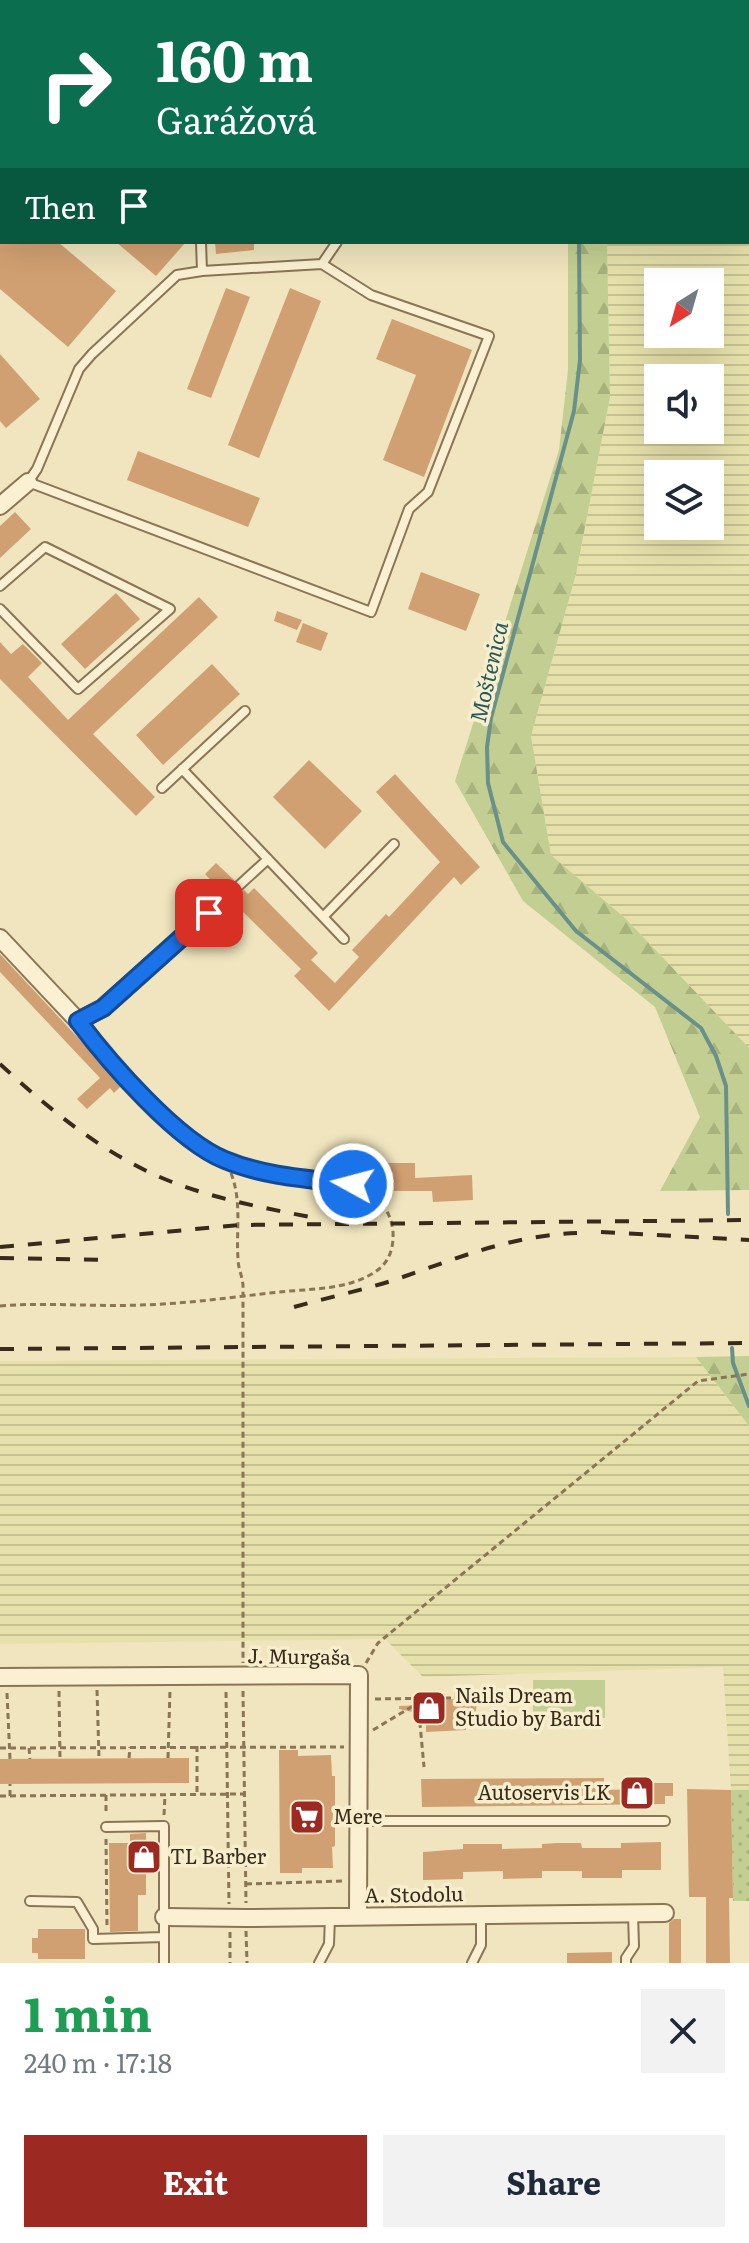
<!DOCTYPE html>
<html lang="en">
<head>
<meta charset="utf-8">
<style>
	:root { --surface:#fff; --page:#f2f2f3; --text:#1f2937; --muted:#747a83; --accent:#9c2a22 }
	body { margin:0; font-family:Literata,serif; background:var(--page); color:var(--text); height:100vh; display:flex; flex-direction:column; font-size:30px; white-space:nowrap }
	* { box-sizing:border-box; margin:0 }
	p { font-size:26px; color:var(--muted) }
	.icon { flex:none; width:44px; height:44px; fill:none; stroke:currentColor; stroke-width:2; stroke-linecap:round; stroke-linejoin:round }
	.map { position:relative; height:1963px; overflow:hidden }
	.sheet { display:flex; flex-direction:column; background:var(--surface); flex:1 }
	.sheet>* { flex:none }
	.top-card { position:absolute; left:0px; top:0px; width:750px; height:244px; box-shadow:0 8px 32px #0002; background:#0b6e4f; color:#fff; overflow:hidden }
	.needle { width:52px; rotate:217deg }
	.fabs { position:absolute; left:644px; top:268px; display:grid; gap:16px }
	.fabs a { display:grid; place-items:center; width:80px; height:80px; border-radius:0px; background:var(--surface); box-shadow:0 8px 32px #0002; font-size:40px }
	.pin { position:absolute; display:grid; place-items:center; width:68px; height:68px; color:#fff; margin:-34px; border-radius:16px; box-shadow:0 4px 12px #0006 }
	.me { position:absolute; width:88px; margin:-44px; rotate:277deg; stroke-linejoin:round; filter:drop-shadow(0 0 6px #0008) }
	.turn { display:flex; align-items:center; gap:28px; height:168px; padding:0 24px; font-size:36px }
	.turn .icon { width:104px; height:104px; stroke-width:2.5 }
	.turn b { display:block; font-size:56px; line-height:68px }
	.then { display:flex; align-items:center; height:76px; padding:0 24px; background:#0003; gap:16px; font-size:30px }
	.round { display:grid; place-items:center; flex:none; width:84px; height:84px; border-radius:0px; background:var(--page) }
	.head { display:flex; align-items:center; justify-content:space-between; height:136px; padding:0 24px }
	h1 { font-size:48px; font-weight:700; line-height:60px; color:#1e9e55 }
	.cta { display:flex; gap:16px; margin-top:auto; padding:16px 24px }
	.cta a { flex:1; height:92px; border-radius:0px; background:var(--accent); color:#fff; font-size:32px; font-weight:700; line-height:92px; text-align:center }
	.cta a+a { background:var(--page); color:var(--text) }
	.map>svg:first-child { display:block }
	.farmland { fill:url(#farmland-rules); fill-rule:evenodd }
	.grass { fill:#c3cf92 }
	.forest { fill:url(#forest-firs) }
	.garden { fill:url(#garden-dots) }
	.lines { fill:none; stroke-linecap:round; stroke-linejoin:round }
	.stream { stroke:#699089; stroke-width:4 }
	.building { fill:#d1a072 }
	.lane-casing { stroke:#8a7556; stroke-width:12 }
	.street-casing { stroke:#8a7556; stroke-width:20 }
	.path { stroke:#8a7556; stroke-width:3; stroke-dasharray:6 4; stroke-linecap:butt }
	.lane { stroke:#fbf1d2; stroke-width:8 }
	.street { stroke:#fbf1d2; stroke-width:16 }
	.rail { stroke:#382b1b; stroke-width:4; stroke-dasharray:14 14; stroke-linecap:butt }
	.route-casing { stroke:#114b97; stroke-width:20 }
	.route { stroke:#1a73e8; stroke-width:14 }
	.labels { text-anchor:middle; stroke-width:7; stroke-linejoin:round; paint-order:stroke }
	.street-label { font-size:20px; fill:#382b1b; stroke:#f7eece }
	.poi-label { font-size:20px; fill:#382b1b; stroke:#f7eece; text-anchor:start }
	.water-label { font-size:22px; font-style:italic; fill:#2a5959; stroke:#f7eece }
</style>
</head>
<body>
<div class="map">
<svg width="749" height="1963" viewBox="0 0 749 1963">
	<defs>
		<pattern id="farmland-rules" width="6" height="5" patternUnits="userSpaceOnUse" patternTransform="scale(2)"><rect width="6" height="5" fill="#e6e1ab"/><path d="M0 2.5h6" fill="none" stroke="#c6c193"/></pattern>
		<pattern id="forest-firs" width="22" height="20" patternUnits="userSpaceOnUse" patternTransform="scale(2)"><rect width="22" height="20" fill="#c3cf92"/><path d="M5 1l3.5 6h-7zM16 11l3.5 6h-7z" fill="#a8b27d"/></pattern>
		<pattern id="garden-dots" width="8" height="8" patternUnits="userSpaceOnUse" patternTransform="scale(2)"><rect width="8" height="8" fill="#c3cf92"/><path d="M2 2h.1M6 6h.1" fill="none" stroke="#a8b27d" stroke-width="1.8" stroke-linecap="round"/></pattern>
	</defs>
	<rect width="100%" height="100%" fill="#f0e5be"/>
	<path class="farmland" d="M559 0H749V1048L625 918 551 855 531 736 576 574 610 397 607 242H748V2ZM658 282H710V334H658ZM658 378H710V430H658ZM658 474H710V526H658Z
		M696 1357 749 1426V1790H731L723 1667 423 1677 385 1639 0 1644V1361Z"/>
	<path class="grass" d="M533 1680H605V1718H533Z"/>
	<path class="forest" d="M568 242H607L610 397 576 574 531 736 551 855 625 918 749 1048V1190L660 1191 700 1117 655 1007 523 901 455 781 559 450 568 370Z
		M749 1356V1426L696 1357Z"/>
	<path class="garden" d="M731 1790H749V1901H733Z"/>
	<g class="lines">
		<path class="stream" d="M528 0 529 2
			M579 242 580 360 574 411 491 718 487 747 488 783 503 842 576 931 701 1028 716 1056 726 1086 728 1214
			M732 1348 733 1363 749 1406"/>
	</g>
	<path class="building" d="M0 242H58L116 291 68 347 0 289Z
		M116 242H186L156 276Z
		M215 242H254V250L216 254Z
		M226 288 250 297 211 398 187 389Z
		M290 288 321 301 259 458 228 445Z
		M392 319 472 350 424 477 383 460 416 375 376 359Z
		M0 354 40 399 6 428 0 421Z
		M138 451 260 498 248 527 127 480Z
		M15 512 31 529 0 558V526Z
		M421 572 480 594 466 631 408 609Z
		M116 593 140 619 85 669 61 644Z
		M199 597 218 617 93 734 155 797 136 816 0 679V642L11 654 23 644 42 663 28 677 68 720Z
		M277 611 302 620 297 630 274 621Z
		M303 623 328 633 321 651 296 642Z
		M212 664 240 694 163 765 136 735Z
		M309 760 362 811 325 849 273 797Z
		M395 774 480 867 461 885 454 877 329 1011 294 976 301 969 232 901 244 890 248 894 254 888 318 953 311 960 335 983 359 957 352 950 386 914 389 917 440 862 376 792Z
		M216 863 234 880 222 892 205 874Z
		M0 954 122 1085 114 1093 110 1088 87 1109 77 1099 100 1078 0 972Z
		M375 1163H415V1178L472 1175 473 1200 433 1202 432 1191H375Z
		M455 1688H474V1699L477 1700 475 1720H466V1730L426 1732V1725H422V1714L399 1709V1706L426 1705V1701L454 1699Z
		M279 1750H298V1756L331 1755 332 1776H335V1846L332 1847 333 1868H302V1873H280Z
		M189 1758V1783L0 1784V1759Z
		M604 1778V1790L644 1789V1783H673V1796H665V1804L422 1807 421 1779Z
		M687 1789 731 1790 733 1898H729L730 1963H706V1897H689Z
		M146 1833V1895H138V1931L110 1932 109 1843H130V1834Z
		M661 1842V1870H622V1878H582V1871H542V1878L503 1879V1871L463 1872V1879L423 1880V1852L463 1849V1844H502V1849L542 1848V1844L557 1843H581L582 1848H621V1843Z
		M674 1919H681V1963H669V1923Z
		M38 1929H85V1959H38V1953H32V1938H38Z
		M612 1952V1963H567V1953Z"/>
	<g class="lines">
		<defs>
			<path id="lane" d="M201 242 202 271
				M322 264 371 295 489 336 428 492 409 509 371 612 28 482 37 469 79 369 92 354 177 275 202 271 322 264 337 242
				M0 586 45 547 170 609 78 689 0 609
				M182 769 344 939
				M162 788 245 711
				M209 913 268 859
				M323 917 394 844
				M78 1021C109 1062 178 1142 226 1160 266 1176 310 1179 353 1184
				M359 1821H665
				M106 1827 164 1826V1963
				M30 1901 77 1902 93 1929V1939L164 1937
				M319 1963 329 1944 330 1917
				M472 1963 481 1945V1915
				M626 1963V1958L634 1946 633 1914"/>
			<path id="street" d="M0 506 28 482
				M0 938 78 1021 103 1008 209 913
				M0 1677 359 1675 358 1916
				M164 1917 246 1918 665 1913"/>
		</defs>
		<use href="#lane" class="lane-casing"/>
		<use href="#street" class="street-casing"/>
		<path class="path" d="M231 1173C242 1202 236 1229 238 1259 238 1268 242 1275 243 1285V1663
			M0 1306C47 1302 93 1307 140 1305 186 1304 233 1297 279 1292 308 1289 341 1290 368 1276 387 1267 394 1252 393 1232 391 1212 381 1199 364 1189
			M366 1663 378 1643 698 1381 749 1374
			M97 1690 99 1758
			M59 1691 60 1759
			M243 1691 246 1903
			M226 1692 229 1904
			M7 1693 10 1759
			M375 1699 454 1698
			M418 1702 424 1767
			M373 1730 418 1703H426
			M197 1746V1794
			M0 1748 344 1747
			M29 1748 30 1759
			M129 1758 130 1747
			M168 1758 170 1690
			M106 1795V1815
			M0 1796 245 1794
			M10 1796V1784
			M164 1815 165 1795
			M106 1839 107 1927
			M246 1884 343 1881
			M246 1931 247 1963
			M230 1932V1963"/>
		<use href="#lane" class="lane"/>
		<use href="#street" class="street"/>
		<path class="rail" d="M0 1064C51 1111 107 1157 172 1182 216 1199 264 1208 310 1217
			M601 1232 749 1240
			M0 1247 240 1225 749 1220
			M0 1258 106 1260
			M294 1307C326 1298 359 1291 391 1281 457 1259 506 1236 577 1233
			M0 1349 749 1343"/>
	</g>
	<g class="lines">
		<defs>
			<path id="route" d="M209 913 103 1008 78 1021C109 1062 177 1141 225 1160 266 1177 311 1179 353 1184"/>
		</defs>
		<use href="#route" class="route-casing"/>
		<use href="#route" class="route"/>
	</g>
	<defs>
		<symbol id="shop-square" viewBox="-11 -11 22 22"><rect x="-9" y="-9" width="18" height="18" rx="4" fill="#9c2a22" stroke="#f7eece"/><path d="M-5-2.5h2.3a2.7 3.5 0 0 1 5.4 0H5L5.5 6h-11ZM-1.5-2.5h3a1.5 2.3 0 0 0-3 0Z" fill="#fff"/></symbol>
		<symbol id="supermarket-square" viewBox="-11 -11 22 22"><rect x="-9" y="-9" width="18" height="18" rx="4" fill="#9c2a22" stroke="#f7eece"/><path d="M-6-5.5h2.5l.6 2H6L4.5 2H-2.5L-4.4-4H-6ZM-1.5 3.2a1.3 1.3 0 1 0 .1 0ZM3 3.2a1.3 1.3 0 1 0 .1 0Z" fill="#fff"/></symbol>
	</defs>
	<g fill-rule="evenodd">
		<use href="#shop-square" x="409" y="1688" width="40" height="40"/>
		<use href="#shop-square" x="617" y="1773" width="40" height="40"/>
		<use href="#supermarket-square" x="287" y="1797" width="40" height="40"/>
		<use href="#shop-square" x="124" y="1837" width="40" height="40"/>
	</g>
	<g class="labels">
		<g class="street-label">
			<text transform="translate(299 1657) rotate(1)" y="7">J. Murgaša</text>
			<text transform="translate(414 1895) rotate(-1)" y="7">A. Stodolu</text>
		</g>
		<g class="poi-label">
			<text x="455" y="1703">Nails Dream<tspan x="455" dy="23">Studio by Bardi</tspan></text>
			<text x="611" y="1800" text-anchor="end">Autoservis LK</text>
			<text x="333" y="1824">Mere</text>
			<text x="170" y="1864">TL Barber</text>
		</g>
		<g class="water-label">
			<text transform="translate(489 672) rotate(-77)" y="8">Moštenica</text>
		</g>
	</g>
</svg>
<div class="fabs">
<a><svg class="needle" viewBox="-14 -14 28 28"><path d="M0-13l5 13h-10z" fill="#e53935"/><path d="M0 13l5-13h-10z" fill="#747a83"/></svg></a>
<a><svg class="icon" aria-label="sound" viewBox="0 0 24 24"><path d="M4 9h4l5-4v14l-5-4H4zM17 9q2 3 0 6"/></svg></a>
<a><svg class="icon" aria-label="layers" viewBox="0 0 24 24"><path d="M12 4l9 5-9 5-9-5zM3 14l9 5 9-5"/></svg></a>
</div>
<div class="pin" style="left:209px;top:913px;background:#d93025"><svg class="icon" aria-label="arrive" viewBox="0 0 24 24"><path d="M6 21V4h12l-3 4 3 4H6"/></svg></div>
<svg class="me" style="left:353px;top:1184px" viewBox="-20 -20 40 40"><circle r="17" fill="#1a73e8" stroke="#fff" stroke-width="3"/><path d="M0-11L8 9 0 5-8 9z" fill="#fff"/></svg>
<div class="top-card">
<div class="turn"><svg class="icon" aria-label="right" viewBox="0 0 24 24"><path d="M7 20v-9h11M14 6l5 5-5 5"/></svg><div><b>160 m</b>Garážová</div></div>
<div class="then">Then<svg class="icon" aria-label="arrive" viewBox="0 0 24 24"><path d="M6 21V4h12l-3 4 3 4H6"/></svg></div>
</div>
</div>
<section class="sheet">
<div class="head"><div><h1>1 min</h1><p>240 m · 17:18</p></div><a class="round"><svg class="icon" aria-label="close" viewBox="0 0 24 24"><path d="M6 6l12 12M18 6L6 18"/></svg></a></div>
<div class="cta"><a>Exit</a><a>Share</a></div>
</section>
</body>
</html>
